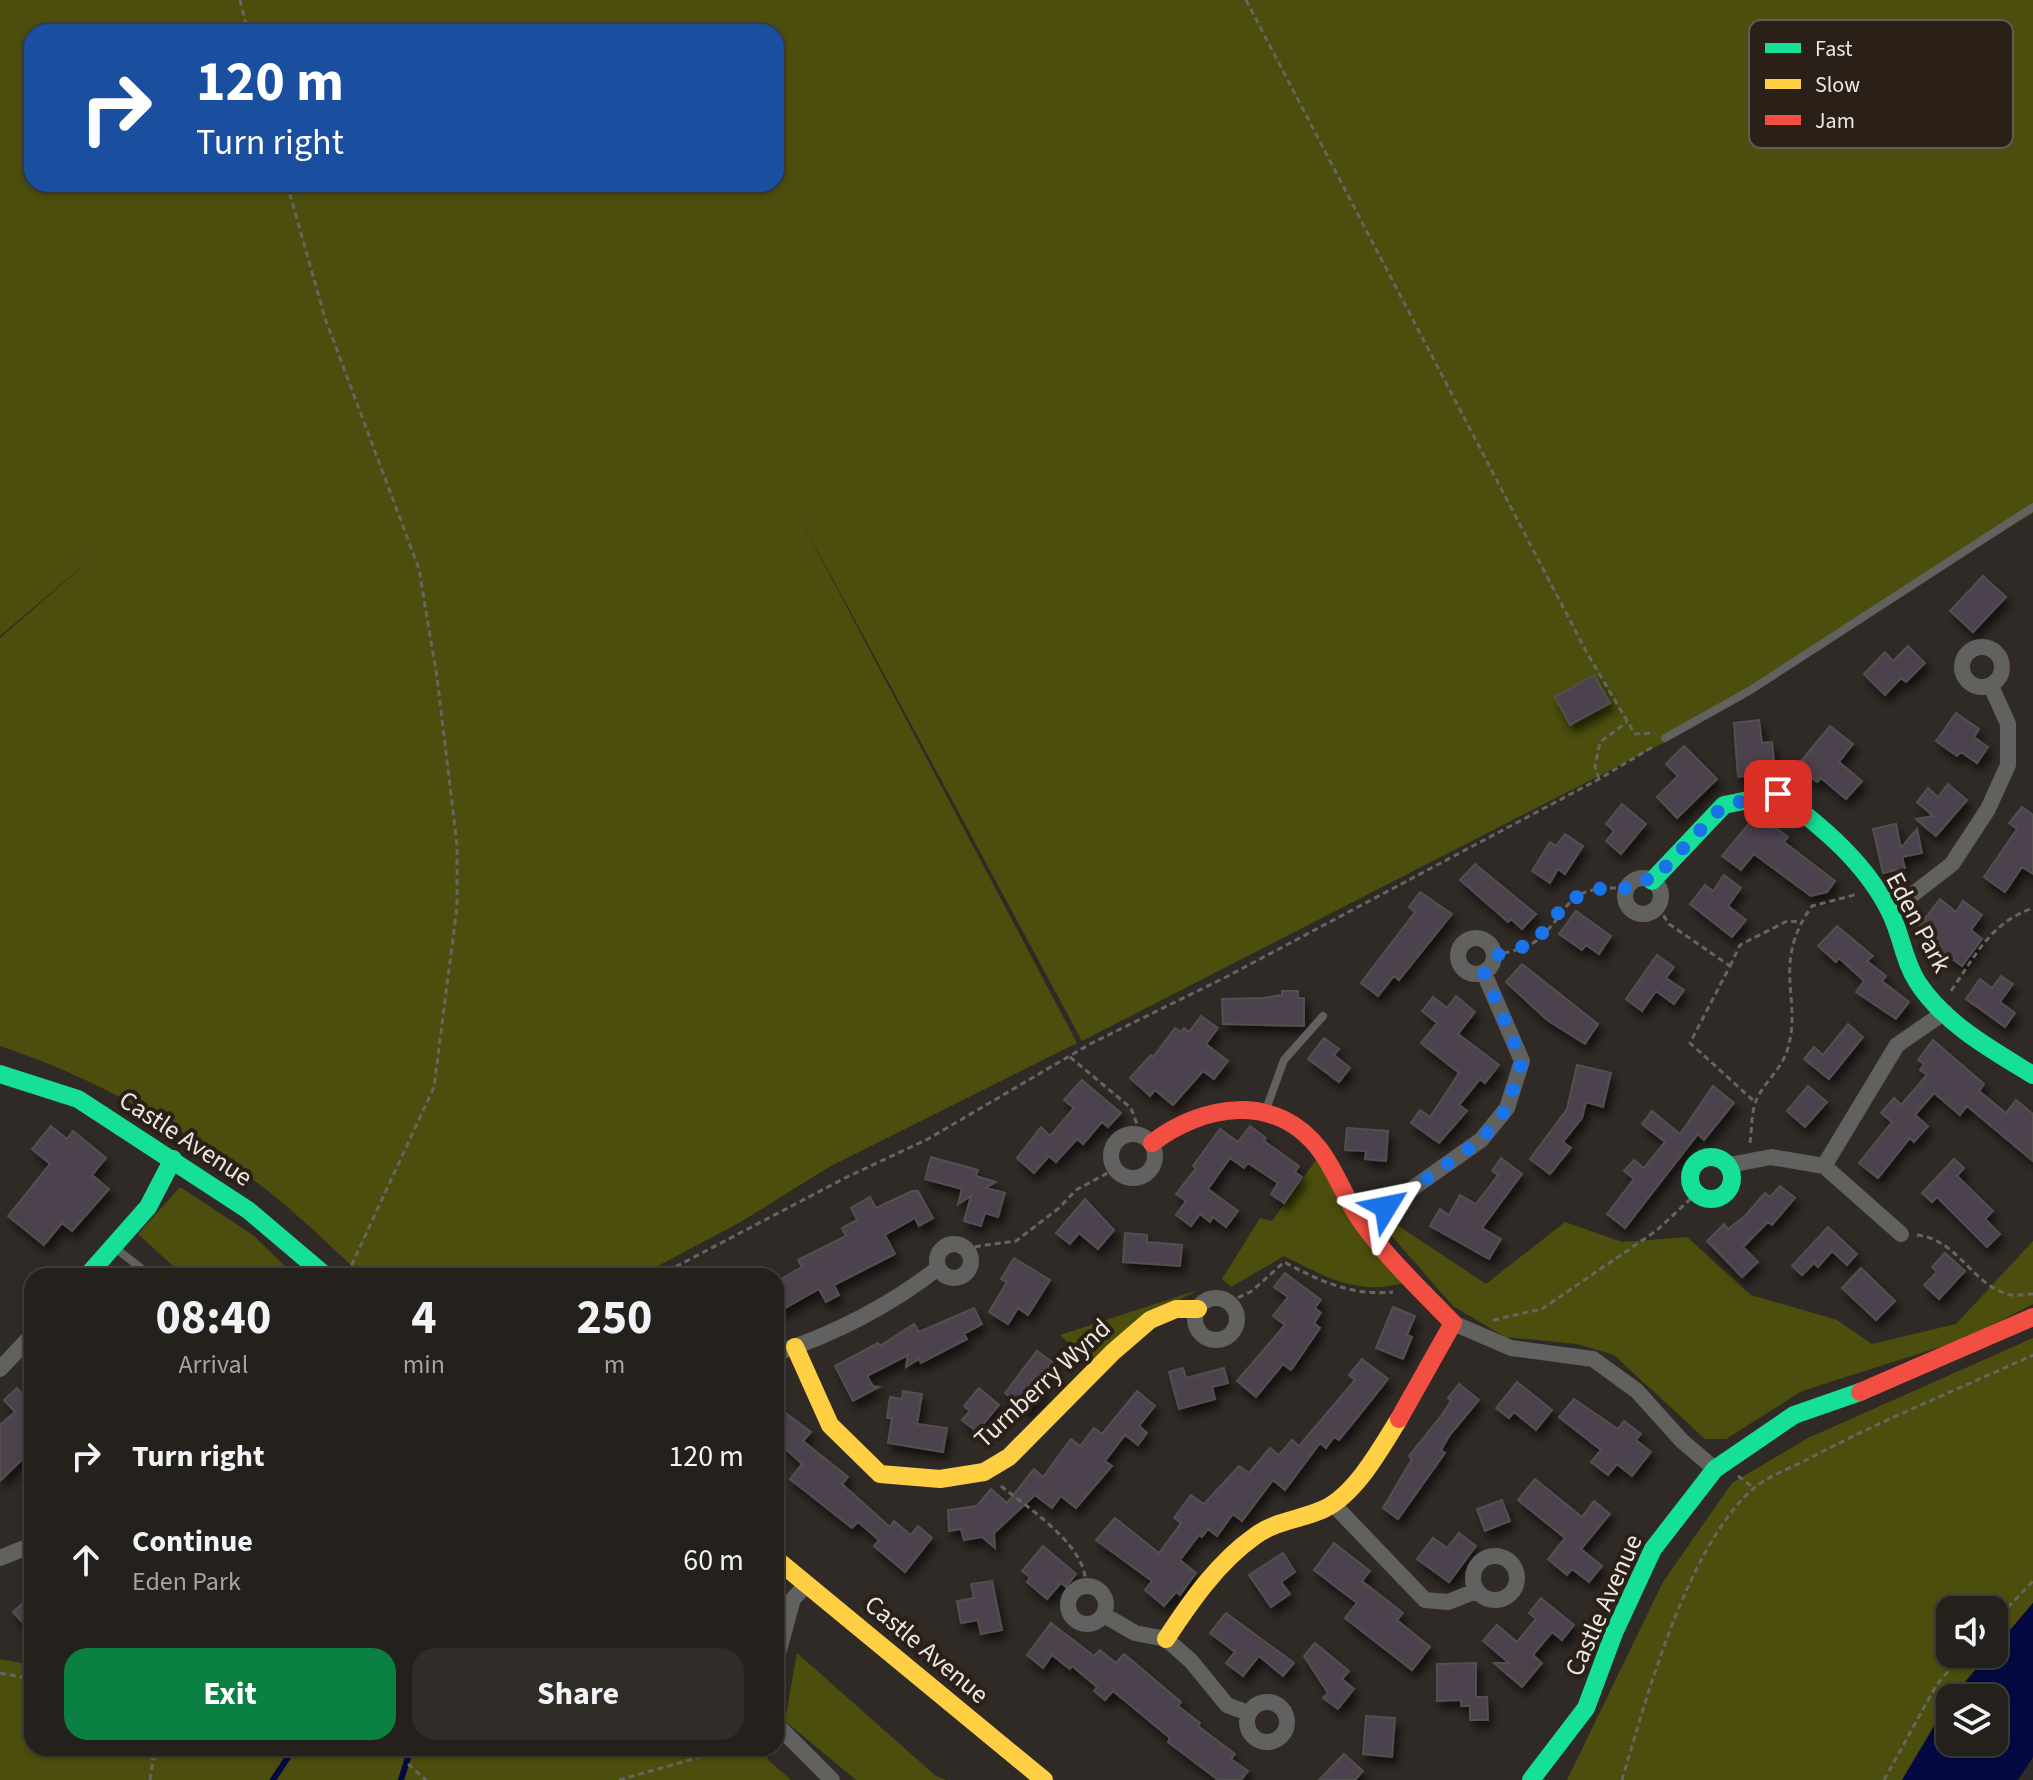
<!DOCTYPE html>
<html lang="en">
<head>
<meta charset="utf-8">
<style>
	:root { --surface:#24201c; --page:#302d29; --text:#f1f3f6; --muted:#a3a3a3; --line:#413e3b; --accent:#0b8043 }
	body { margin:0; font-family:"Source Sans 3",sans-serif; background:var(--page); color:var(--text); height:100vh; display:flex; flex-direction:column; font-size:30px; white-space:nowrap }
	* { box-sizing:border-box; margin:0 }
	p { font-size:26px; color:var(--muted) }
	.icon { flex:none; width:44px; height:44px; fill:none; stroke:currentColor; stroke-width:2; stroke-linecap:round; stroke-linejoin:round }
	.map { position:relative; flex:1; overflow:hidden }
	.drawer { position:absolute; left:24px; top:1268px; width:760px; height:488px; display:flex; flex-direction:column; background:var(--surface); border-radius:24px; box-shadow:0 2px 6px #0004,0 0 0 2px var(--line) }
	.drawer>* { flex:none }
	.hud { position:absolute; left:24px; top:24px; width:760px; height:168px; border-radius:24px; box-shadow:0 2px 6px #0004,0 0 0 2px var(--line); background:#1a4fa0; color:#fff; overflow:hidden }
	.tools { position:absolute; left:1936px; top:1596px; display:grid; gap:16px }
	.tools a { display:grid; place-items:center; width:72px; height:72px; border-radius:16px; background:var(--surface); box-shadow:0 2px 6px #0004,0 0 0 2px var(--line); font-size:40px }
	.pin { position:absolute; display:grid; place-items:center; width:68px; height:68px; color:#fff; margin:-34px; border-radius:16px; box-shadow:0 4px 12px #0006 }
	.me { position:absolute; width:88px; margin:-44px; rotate:55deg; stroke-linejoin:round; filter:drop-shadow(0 0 6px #0008) }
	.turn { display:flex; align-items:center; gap:28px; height:168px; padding:0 40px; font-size:36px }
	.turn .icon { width:104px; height:104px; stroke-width:2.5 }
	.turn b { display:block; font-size:56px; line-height:68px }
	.eta { display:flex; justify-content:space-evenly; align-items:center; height:136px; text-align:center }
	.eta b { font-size:48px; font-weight:700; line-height:56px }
	.primary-button { display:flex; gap:16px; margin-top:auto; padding:16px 40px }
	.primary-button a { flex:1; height:92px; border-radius:24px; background:var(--accent); color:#fff; font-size:32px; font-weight:700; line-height:92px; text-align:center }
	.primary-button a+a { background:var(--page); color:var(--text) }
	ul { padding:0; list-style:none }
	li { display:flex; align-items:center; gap:24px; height:104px; padding:0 40px }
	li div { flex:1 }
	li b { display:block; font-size:30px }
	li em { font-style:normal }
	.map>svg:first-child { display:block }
	.green { fill:#4b4e0c; fill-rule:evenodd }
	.water { fill:#040942 }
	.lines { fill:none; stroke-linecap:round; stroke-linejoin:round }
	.stream { stroke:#040942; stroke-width:6 }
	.building { fill:#4c434e; stroke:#534f50; stroke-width:2; filter:url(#shadow) }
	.path { stroke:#666562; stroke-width:3; stroke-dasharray:6 4; stroke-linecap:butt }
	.lane { stroke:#61615f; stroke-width:8 }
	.street { stroke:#61615f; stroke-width:16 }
	.fast { stroke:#16e098; stroke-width:18 }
	.slow { stroke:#ffcf43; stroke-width:18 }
	.jam { stroke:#f24e42; stroke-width:18 }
	.route { stroke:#1a73e8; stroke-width:14; stroke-dasharray:0 25.2 }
	.labels { text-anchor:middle; stroke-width:8; stroke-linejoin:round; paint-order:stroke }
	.street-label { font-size:26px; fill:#ede6e1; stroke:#2a2018 }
	.key { fill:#2a2018; stroke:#645b54; stroke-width:2 }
	.key-label { font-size:22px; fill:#ede6e1 }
</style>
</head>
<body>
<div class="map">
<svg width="2033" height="1780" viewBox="0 0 2033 1780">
	<defs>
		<filter id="shadow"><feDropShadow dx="4" dy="7" stdDeviation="4" flood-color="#0009"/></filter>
	</defs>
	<rect width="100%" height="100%" fill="#302a26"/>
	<path class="green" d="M0 0H2033V513L1849 624 1667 741 1082 1041 795 509 1077 1043 829 1167 739 1223 639 1276H363C330 1246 298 1214 263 1187 190 1131 87 1074 0 1046V638L97 554 0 636ZM32 32H776V184H32Z
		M1316 1160 1403 1283C1356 1296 1325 1276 1284 1256L1231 1287 1222 1279 1260 1218 1272 1221Z
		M180 1187 253 1235 295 1276H184L138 1234Z
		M1388 1219 1486 1284 1565 1222 1622 1242 1687 1237 1751 1295 1837 1320 1872 1344 1956 1324 2033 1241V1304L1965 1339 1802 1391 1726 1439H1705L1614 1355 1577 1344 1505 1337 1453 1306 1383 1226Z
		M1198 1290 1142 1319 1091 1365 1060 1335Z
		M2033 1338V1603L1994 1649V1610H1950V1654H1989L1950 1698 1902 1780H1567L1663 1582 1732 1483 1808 1438Z
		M797 1653 936 1776 946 1780H856L785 1721Z
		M0 1659 32 1665V1748H763L768 1760 791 1780H0Z"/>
	<path class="water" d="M2033 1603V1757L2018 1780H1902L1950 1700V1742H1994V1698H1952L1989 1654H1994V1649Z"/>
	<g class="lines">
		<path class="stream" d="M273 1780 294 1748
			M401 1780 411 1748"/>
	</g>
	<path class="building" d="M1983 576 2006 597 1973 632 1950 611Z
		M1908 646 1925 663 1906 682 1901 678 1885 695 1864 674 1885 652 1893 661Z
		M1594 675 1610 703 1570 725 1555 697Z
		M1956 713 1979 729 1974 737 1988 747 1977 763 1961 752 1957 756 1936 741Z
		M1759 720 1762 743 1772 742 1774 760 1762 761 1763 774 1738 777 1734 723Z
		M1830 726 1853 744 1839 762 1862 781 1846 799 1821 778 1817 782 1797 766Z
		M1684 746 1717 779 1677 818 1657 797 1678 776 1666 764Z
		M1948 784 1967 800 1936 836 1916 819 1933 816 1917 802 1928 788 1938 797Z
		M1622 804 1646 824 1621 854 1606 841 1614 831 1606 824Z
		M2022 807 2033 815V874L2022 867 2005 892 1984 877 2017 829 2009 823Z
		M1760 816 1788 837 1784 842 1835 881 1827 892 1811 896 1754 854 1741 870 1722 856 1752 820 1755 822Z
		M1896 824 1901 848 1917 829 1922 853 1902 857 1905 868 1883 873 1873 829Z
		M1565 834 1583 846 1565 874 1558 869 1550 883 1532 871 1550 842 1556 846Z
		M1475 864 1536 914 1522 929 1511 919 1508 922 1460 880Z
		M1724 875 1741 888 1728 906 1746 920 1732 937 1690 904 1705 885 1713 891Z
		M1420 892 1452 914 1399 980 1394 976 1378 996 1361 983 1415 912 1409 907Z
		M1940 899 1956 912 1963 901 1982 915 1971 930 1982 939 1962 966 1933 945 1938 938 1920 925Z
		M1576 911 1611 936 1599 954 1586 945 1582 950 1559 934Z
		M1837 926 1873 956 1867 961 1886 976 1882 981 1909 1002 1896 1019 1856 992 1864 981 1839 958 1836 962 1818 946Z
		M1657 955 1674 967 1666 978 1684 990 1674 1004 1656 991 1642 1011 1626 999Z
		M1522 964 1598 1024 1585 1044 1547 1020 1506 982Z
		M2001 976 2013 984 2000 1002 2015 1013 2005 1027 1966 999 1980 979 1992 988Z
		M1282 991H1298V998H1304V1026L1223 1024 1222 999 1263 998 1282 995Z
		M1456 996 1475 1012 1458 1034 1499 1065 1485 1083 1480 1079 1459 1105 1467 1111 1439 1143 1411 1123 1420 1110 1430 1117 1459 1073 1421 1043 1437 1023 1422 1011 1433 997 1447 1008Z
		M1201 1016 1218 1028 1206 1044 1228 1061 1214 1079 1203 1071 1173 1105 1155 1090 1150 1096 1130 1078 1151 1055 1153 1057 1175 1028 1181 1032 1184 1028 1189 1032Z
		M1848 1024 1863 1037 1829 1079 1804 1059 1814 1047 1823 1055Z
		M1324 1038 1339 1049 1334 1055 1350 1068 1339 1082 1308 1059Z
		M1933 1040 1984 1084 1979 1091 2006 1113 2016 1100 2033 1114V1161L1967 1106 1960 1115 1934 1093 1915 1115 1928 1126 1914 1142 1910 1138 1878 1178 1859 1163 1892 1122 1881 1113 1894 1098 1901 1105 1927 1075 1920 1070 1924 1064 1918 1060Z
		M1577 1065 1611 1073 1603 1107 1586 1102 1582 1118 1563 1142 1571 1148 1550 1174 1530 1159 1567 1109Z
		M1082 1080 1121 1113 1108 1127 1102 1122 1083 1144 1077 1139 1056 1162 1049 1156 1034 1173 1017 1158 1041 1127 1050 1136 1074 1108 1064 1100Z
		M1713 1086 1734 1103 1704 1140 1698 1134 1625 1228 1607 1214 1634 1179 1624 1171 1634 1160 1644 1168 1665 1142 1642 1124 1652 1111 1680 1134Z
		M1808 1086 1827 1102 1805 1127 1787 1111Z
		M51 1126 67 1139 73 1131 106 1158 92 1175 109 1189 72 1231 62 1223 44 1245 8 1216 50 1164 32 1149Z
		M1250 1126 1266 1138 1264 1141 1299 1166 1295 1172 1302 1177 1284 1203 1271 1194 1278 1183 1248 1163 1244 1168 1230 1158 1208 1189 1238 1211 1226 1227 1213 1217 1210 1222 1200 1214 1191 1226 1176 1215 1186 1201 1176 1194 1196 1168 1193 1166 1220 1129 1238 1142Z
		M1347 1128 1388 1131 1386 1161 1365 1159 1366 1151 1345 1150Z
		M931 1157 978 1170 976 1176 996 1182 986 1188 1005 1193 998 1217 985 1213 981 1226 964 1221 971 1196 958 1204 962 1189 925 1179Z
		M1501 1158 1522 1174 1482 1228 1501 1239 1489 1259 1430 1226 1440 1209 1449 1215 1460 1195 1476 1204 1498 1175 1492 1171Z
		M1954 1159 1964 1168 1957 1176 1993 1211 1985 1219 2000 1234 1987 1247 1937 1197 1932 1202 1922 1193Z
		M1780 1186 1795 1198 1772 1225 1768 1222 1743 1247 1758 1262 1742 1277 1707 1241 1724 1224 1728 1229 1745 1216 1765 1193 1770 1197Z
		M912 1191H918L933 1218 919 1226 915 1218 885 1235 895 1254 834 1285 839 1295 826 1302 819 1289 776 1313V1282L802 1267 798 1260 846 1236 842 1228 857 1220 851 1208 870 1197 876 1208Z
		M1085 1199 1114 1230 1098 1249 1079 1233 1070 1244 1056 1233Z
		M1828 1227 1857 1254 1847 1265 1832 1251 1818 1267 1814 1263 1802 1275 1792 1266Z
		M1125 1233 1147 1235V1242L1182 1245 1180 1266 1123 1262Z
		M1945 1253 1965 1271 1939 1299 1924 1285 1937 1272 1932 1267Z
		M1014 1258 1050 1280 1028 1315 1018 1308 1008 1324 989 1312 1007 1282 1001 1279Z
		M1861 1268 1895 1301 1876 1320 1842 1288Z
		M1285 1273 1321 1300 1315 1308 1321 1313 1314 1323 1320 1328 1291 1370 1283 1364 1256 1397 1237 1381 1285 1325 1273 1316 1288 1297 1274 1287Z
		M1393 1307 1415 1316 1407 1335 1412 1337 1403 1359 1376 1348Z
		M974 1308 982 1324 964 1334 967 1339 921 1363 919 1359 906 1367 908 1355 867 1376 873 1386 879 1387 853 1401 835 1366 878 1343 880 1346 914 1324 919 1332Z
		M1037 1351 1055 1364 1037 1388 1042 1392 1028 1410 1005 1393Z
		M1362 1359 1388 1379 1362 1412 1339 1440 1334 1437 1326 1448 1320 1443 1285 1490 1273 1480 1242 1521 1233 1514 1217 1536 1208 1529 1202 1537 1199 1535 1180 1560 1196 1573 1180 1595 1176 1592 1164 1606 1145 1590 1152 1581 1096 1540 1115 1518 1159 1553 1181 1523 1174 1518 1191 1495 1204 1504 1239 1466 1249 1473 1270 1448 1279 1455 1292 1440 1299 1446 1355 1380 1349 1375Z
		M1183 1368 1186 1378 1224 1368 1228 1383 1212 1387 1215 1399 1179 1409 1169 1372Z
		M1517 1382 1552 1410 1536 1430 1514 1412 1509 1418 1496 1408Z
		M1459 1384 1479 1400 1449 1436 1441 1450 1445 1453 1398 1519 1383 1508 1412 1459 1409 1456 1441 1416 1451 1401 1448 1398Z
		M17 1388 32 1406V1450L0 1481V1425L15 1412 4 1400Z
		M979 1388 999 1405 977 1432 962 1420 970 1411 964 1406Z
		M903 1391 922 1394 917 1424 947 1428 943 1452 888 1443 892 1418H887L890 1397 902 1399Z
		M1137 1391 1155 1406 1139 1426 1147 1433 1138 1445 1125 1435 1105 1461 1112 1466 1076 1508 1061 1496 1052 1508 1035 1495 994 1533 995 1548 982 1537 964 1540 961 1529 949 1531 948 1510 977 1506 991 1489 1007 1503 1034 1469 1043 1477 1071 1439 1080 1446 1094 1428 1102 1434Z
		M1574 1399 1618 1429 1624 1421 1641 1434 1636 1440 1651 1452 1632 1476 1617 1464 1608 1475 1591 1462 1601 1450 1559 1417Z
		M776 1406 811 1432 803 1441 848 1477 842 1484 890 1527 894 1521 911 1535 918 1526 932 1538 905 1572 874 1546 879 1540 858 1522 852 1528 790 1479 802 1464 776 1440Z
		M1535 1479 1582 1517 1594 1501 1610 1514 1581 1549 1602 1566 1589 1582 1572 1569 1567 1575 1548 1559 1565 1538 1518 1500Z
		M1502 1500 1510 1521 1485 1531 1477 1509Z
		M1459 1533 1476 1546 1449 1582 1417 1559 1433 1538 1447 1548Z
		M1334 1543 1370 1571 1362 1581 1403 1613 1397 1620 1430 1647 1412 1670 1345 1618 1357 1603 1314 1570Z
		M1043 1546 1076 1574 1066 1587 1061 1583 1047 1599 1027 1582 1030 1577 1022 1571Z
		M1283 1553 1295 1572 1281 1582 1290 1594 1271 1607 1249 1575Z
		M992 1581 1002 1630 981 1634 978 1620 961 1623 957 1601 974 1598 971 1584Z
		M32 1595V1633L13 1612Z
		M1541 1598 1574 1625 1562 1640 1552 1632 1533 1655 1542 1663 1522 1687 1494 1663H1509L1483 1641 1497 1625 1517 1642 1536 1619 1529 1613Z
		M1226 1613 1294 1663 1283 1676 1259 1656 1243 1676 1226 1663 1235 1652 1210 1633Z
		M1051 1623 1094 1656 1100 1650 1116 1663 1124 1654 1181 1702 1178 1706 1200 1723 1198 1726 1235 1754 1231 1759 1248 1771 1241 1780H1218L1168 1742 1170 1738 1113 1691 1105 1700 1094 1691 1097 1687 1072 1666 1070 1669 1052 1655 1043 1668 1027 1655Z
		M1315 1643 1349 1671 1342 1679 1354 1689 1338 1709 1323 1698 1328 1693 1304 1656Z
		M1476 1663V1697H1487L1488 1720H1470V1706H1461V1700L1437 1701V1664Z
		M1366 1716 1395 1718 1392 1757 1363 1754Z
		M1344 1754 1363 1771 1355 1780H1319Z"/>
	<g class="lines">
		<path class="path" d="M240 0 248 32
			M1246 0 1587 653 1635 734 1655 733
			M287 184 325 318 419 569 437 677 457 845V907L434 1087 347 1275
			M1599 779 1595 767 1600 742 1627 722
			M1658 907 1669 924 1730 966 1690 1043 1755 1102
			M1494 956C1506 952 1526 949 1536 941 1575 908 1560 886 1627 888
			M1730 966 1740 945 1787 921 1799 922
			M1951 991C1976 955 1990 923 2033 908
			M1070 1057 1131 1108 1138 1127
			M1750 1143C1752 1130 1751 1113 1756 1101 1763 1084 1779 1071 1786 1054 1805 1001 1769 966 1812 906L1858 894
			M1917 1235C1957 1239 1971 1283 2007 1294 2014 1297 2025 1294 2033 1294
			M965 1248 1016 1241 1059 1208 1076 1190 1115 1169
			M658 1276 845 1178 928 1139 1090 1044 1228 976 1599 779 1654 746
			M1229 1302 1252 1291 1284 1262C1320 1281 1351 1296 1393 1292
			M1493 1320 1542 1309 1656 1231 1697 1193
			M1738 1476 1754 1488
			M1001 1486C1027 1507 1090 1548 1085 1585
			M1994 1622 2033 1581
			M0 1673 32 1679
			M143 1748 153 1759
			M389 1748 404 1761
			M408 1764 426 1780
			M150 1780 153 1759 170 1748
			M619 1780 732 1748
			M1622 1780C1647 1696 1687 1547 1753 1489 1769 1475 1794 1467 1812 1457 1884 1419 1959 1389 2033 1355
			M1884 1780 1937 1684 1964 1654"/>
		<path class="lane" d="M1665 738 1749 691 2033 507
			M1265 1112 1284 1060 1323 1016
			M114 1247 151 1276"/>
		<path class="street" d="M1962 667a20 20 0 1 1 40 0a20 20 0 1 1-40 0Z
			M1625 896a18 18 0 1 1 36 0a18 18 0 1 1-36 0Z
			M1890 912 1952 864 1988 809 2008 765V724L1991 686
			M1458 956a18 18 0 1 1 36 0a18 18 0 1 1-36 0Z
			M1111 1156a22 22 0 1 1 44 0a22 22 0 1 1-44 0Z
			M1729 1165 1771 1157 1824 1166 1897 1045 1945 1012
			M1824 1166 1901 1234
			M1362 1224 1481 1140 1507 1108 1522 1061 1484 973
			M937 1261a17 17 0 1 1 34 0a17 17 0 1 1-34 0Z
			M1195 1319a21 21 0 1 1 42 0a21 21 0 1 1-42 0Z
			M1453 1323 1511 1348 1593 1359 1637 1391 1682 1441 1715 1469
			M776 1353C833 1335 891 1305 938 1268
			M0 1369 32 1335
			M1333 1504 1425 1600 1448 1602 1476 1591
			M1473 1578a22 22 0 1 1 44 0a22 22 0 1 1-44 0Z
			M0 1558 32 1545
			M1068 1605a19 19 0 1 1 38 0a19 19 0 1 1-38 0Z
			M1104 1615 1135 1633 1166 1639 1191 1661 1227 1705 1248 1713
			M776 1661 793 1599 807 1584
			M1247 1722a20 20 0 1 1 40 0a20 20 0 1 1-40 0Z
			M776 1724 832 1780"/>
		<path class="fast" d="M1652 881 1724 805 1778 794C1822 826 1867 864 1891 914 1902 937 1904 962 1918 983 1945 1024 1992 1050 2033 1075
			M0 1074 78 1099 248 1210 326 1276
			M1690 1178a21 21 0 1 1 42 0a21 21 0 1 1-42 0Z
			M87 1276 148 1207 173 1159
			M1531 1780 1586 1708 1614 1633 1653 1549 1715 1469 1794 1415 1860 1392"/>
		<path class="slow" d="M795 1347 830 1425 880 1474 940 1479 984 1472 1009 1457 1113 1352 1150 1320 1176 1309H1198
			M776 1559 1044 1780
			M1166 1639C1191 1601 1218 1562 1255 1536 1277 1520 1300 1520 1324 1509 1356 1494 1381 1448 1399 1419"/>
		<path class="jam" d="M1152 1143C1203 1104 1276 1092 1320 1150 1337 1173 1346 1201 1363 1224 1389 1260 1422 1291 1453 1323L1399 1419
			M1860 1392 2033 1317"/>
	</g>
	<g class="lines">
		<path class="route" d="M1386 1207 1481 1140 1507 1108 1522 1061 1484 973 1491 966 1494 956 1534 943 1568 901 1595 889 1627 888 1641 878 1652 881 1724 805 1778 794"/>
	</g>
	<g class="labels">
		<g class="street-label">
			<text transform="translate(1919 922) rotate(62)" y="9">Eden Park</text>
			<text transform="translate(186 1138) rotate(33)" y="9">Castle Avenue</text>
			<text transform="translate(1042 1383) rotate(-43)" y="9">Turnberry Wynd</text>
			<text transform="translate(1603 1605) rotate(-66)" y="9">Castle Avenue</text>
			<text transform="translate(927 1649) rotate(40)" y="9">Castle Avenue</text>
		</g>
	</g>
	<rect x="1749" y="20" width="264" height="128" rx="12" class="key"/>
	<rect x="1765" y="43" width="36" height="10" fill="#16e098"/>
	<rect x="1765" y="79" width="36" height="10" fill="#ffcf43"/>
	<rect x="1765" y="115" width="36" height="10" fill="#f24e42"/>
	<g class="key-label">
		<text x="1815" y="56">Fast</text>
		<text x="1815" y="92">Slow</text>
		<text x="1815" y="128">Jam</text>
	</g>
</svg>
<div class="tools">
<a><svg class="icon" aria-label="sound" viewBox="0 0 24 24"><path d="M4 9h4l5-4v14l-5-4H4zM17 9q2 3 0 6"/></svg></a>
<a><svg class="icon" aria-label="layers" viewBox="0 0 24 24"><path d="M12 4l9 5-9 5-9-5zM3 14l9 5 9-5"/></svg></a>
</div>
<div class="pin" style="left:1778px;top:794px;background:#d93025"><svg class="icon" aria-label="arrive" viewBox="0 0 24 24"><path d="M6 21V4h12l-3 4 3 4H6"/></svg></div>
<svg class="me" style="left:1386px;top:1207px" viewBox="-20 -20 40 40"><path d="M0-17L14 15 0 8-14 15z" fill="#1a73e8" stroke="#fff" stroke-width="4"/></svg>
<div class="hud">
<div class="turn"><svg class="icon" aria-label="right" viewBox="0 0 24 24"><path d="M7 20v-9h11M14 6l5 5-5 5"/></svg><div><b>120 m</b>Turn right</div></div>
</div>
<section class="drawer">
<div class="eta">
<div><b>08:40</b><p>Arrival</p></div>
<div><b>4</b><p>min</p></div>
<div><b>250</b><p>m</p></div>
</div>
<ul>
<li><svg class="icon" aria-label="right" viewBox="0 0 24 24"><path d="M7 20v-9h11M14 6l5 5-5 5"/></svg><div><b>Turn right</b></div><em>120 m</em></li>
<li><svg class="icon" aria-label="ahead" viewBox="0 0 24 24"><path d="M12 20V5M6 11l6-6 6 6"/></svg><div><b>Continue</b><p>Eden Park</p></div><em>60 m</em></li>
</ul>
<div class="primary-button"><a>Exit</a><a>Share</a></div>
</section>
</div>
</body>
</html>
